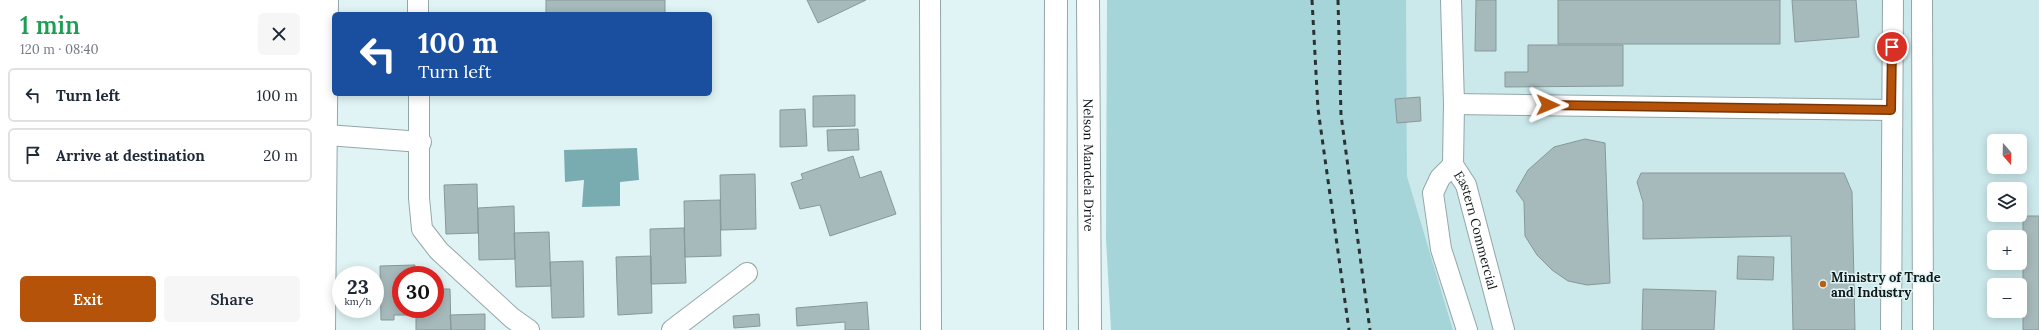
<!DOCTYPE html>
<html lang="en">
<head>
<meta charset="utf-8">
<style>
	:root { --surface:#fff; --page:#f6f6f7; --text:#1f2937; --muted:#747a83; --line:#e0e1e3; --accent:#b45309 }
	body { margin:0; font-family:Lora,serif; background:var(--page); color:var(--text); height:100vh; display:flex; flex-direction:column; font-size:15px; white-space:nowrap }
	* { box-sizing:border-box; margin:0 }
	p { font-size:13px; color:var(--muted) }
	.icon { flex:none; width:22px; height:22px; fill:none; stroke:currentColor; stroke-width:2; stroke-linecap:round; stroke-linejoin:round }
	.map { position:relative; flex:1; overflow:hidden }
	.panel { display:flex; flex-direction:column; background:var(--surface); width:320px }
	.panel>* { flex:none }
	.guide { position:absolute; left:12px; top:12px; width:380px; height:84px; border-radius:6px; box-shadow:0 2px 10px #0003; background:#1a4fa0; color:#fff; overflow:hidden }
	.needle { width:26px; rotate:160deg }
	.buttons { position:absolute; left:1667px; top:134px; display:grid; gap:8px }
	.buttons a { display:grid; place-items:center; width:40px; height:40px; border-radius:6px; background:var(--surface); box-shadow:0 2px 10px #0003; font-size:20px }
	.speed { position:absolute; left:12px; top:266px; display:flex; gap:8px; font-size:20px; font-weight:700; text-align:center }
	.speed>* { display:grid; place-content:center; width:52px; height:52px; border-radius:50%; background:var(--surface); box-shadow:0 2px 10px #0003; line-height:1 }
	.speed small { font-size:10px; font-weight:400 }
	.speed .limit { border:6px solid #d22; background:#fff; color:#111 }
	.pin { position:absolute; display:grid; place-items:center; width:34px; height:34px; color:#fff; margin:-17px; border:2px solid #fff; border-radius:50%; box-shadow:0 1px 4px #0007 }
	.me { position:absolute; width:44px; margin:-22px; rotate:91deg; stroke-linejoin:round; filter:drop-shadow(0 0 3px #0008) }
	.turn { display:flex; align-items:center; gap:14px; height:84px; padding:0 20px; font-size:18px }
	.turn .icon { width:52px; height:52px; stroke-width:2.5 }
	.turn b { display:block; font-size:28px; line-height:34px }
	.round { display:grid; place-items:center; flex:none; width:42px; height:42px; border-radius:6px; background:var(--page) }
	.head { display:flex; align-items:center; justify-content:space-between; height:68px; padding:0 20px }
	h1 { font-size:24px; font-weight:600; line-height:30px; color:#1e9e55 }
	.action { display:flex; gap:8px; margin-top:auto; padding:8px 20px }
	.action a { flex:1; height:46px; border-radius:6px; background:var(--accent); color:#fff; font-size:16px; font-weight:600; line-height:46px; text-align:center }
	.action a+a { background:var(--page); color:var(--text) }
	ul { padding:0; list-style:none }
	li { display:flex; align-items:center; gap:12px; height:54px; margin:0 8px 6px; padding:0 12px; border:2px solid var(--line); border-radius:6px }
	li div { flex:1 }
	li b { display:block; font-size:15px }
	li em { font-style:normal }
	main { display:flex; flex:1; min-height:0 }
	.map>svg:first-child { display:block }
	.built { fill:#cbe8eb; fill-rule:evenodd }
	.green { fill:#a6d5d9 }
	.water { fill:#78acb0 }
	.building { fill:#a7babb; stroke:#86999a }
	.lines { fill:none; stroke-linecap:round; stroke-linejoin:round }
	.street-casing { stroke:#94a7a8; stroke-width:22 }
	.primary-casing { stroke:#94a7a8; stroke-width:24 }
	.street { stroke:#fff; stroke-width:20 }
	.primary { stroke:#fff; stroke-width:22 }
	.rail { stroke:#293232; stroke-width:3; stroke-dasharray:5 5; stroke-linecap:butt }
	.route-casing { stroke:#753606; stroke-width:10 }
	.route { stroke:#b45309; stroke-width:7 }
	.poi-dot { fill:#bc5f11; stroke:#e0f4f6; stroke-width:1.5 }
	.labels { text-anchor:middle; stroke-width:3; stroke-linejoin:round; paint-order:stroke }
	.street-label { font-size:13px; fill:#111818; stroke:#e0f4f6 }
	.poi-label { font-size:13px; font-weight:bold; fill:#111818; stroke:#e0f4f6; text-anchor:start }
</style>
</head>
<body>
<main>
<section class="panel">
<div class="head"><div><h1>1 min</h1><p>120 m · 08:40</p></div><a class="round"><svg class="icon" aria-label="close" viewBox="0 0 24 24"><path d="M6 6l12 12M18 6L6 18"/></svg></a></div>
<ul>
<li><svg class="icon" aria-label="left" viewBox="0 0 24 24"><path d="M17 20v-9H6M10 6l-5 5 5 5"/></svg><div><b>Turn left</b></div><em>100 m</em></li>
<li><svg class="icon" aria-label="arrive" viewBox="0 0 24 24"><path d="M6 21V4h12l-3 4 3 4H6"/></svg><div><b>Arrive at destination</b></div><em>20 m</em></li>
</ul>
<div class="action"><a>Exit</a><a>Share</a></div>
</section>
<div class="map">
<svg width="1719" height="330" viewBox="0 0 1719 330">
	<rect width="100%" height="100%" fill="#e0f4f6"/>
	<path class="built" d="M1085 0H1719V330H1133L1087 176ZM1674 141H1700V167H1674ZM1674 189H1700V215H1674ZM1674 237H1700V263H1674ZM1674 285H1700V311H1674Z"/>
	<path class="green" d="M787 0H1086L1087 176 1133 330H791L786 239Z"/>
	<path class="water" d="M317 148 319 180 300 182V206L262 207 264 180 245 182 244 150Z"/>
	<path class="building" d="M226 0H345V14H226Z
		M487 0H546L498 23Z
		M1156 0H1176V51H1155Z
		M1238 0H1460V44H1238Z
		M1472 0H1536L1539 37 1475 42Z
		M1208 45H1303V86L1185 87V72H1208Z
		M535 95V126L493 127V96Z
		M1100 97 1101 121 1077 123 1075 99Z
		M485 109 487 146 460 147V110Z
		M538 129 539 150 508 151 507 130Z
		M1265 139 1285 143 1290 283 1267 285 1248 281 1232 270 1217 255 1205 236 1204 202 1196 191 1208 170 1234 147Z
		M533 156 540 178 561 171 576 214 510 236 500 205 480 209 471 183 483 179 481 174Z
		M1321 173H1524L1532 192 1535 330H1473L1471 236 1323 239V202L1317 182Z
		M435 174 436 229 401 230 400 175Z
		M157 184 158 233 126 234 124 185Z
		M400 200 401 256 365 257 364 201Z
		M194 206 195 259 159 260 158 208Z
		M1703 216H1719V330H1703Z
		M364 228 366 283 331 284 330 229Z
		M229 232 231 286 196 287 194 233Z
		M331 256 332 313 298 315 296 257Z
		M1418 256 1454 257 1453 280 1417 279Z
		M263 261 264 317 232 318 230 262Z
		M95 265V275H81V309H96V315H74V320H61L60 266Z
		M115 289H130L131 330H96V309H115Z
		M1323 289 1396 291 1394 330H1322Z
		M547 302 549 330H525V322L477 326 476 308Z
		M165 314V330H131L130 315Z
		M439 314 440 326 414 328 413 316Z"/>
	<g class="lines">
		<defs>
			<g id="street">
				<path d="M610 0 611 330"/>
				<path d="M1131 0 1134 104 1133 165"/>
				<path d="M1602 0 1603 330"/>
				<path d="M98 14V0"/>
				<path d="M99 94V198L102 229 119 251 192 318 209 330"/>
				<path d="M1134 104 1571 110"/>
				<path d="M7 135 101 142"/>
				<path d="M1133 165 1120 178 1113 193 1121 249 1147 330"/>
				<path id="s1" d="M1133 165 1146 185 1184 330"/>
				<path d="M5 330 8 0"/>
				<path d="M352 330 427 273"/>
				<path d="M1571 330 1573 0"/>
			</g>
			<g id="primary">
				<path id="s2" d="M768 0 770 330"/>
				<path d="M735 330 736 0"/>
			</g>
		</defs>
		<use href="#street" class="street-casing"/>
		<use href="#primary" class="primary-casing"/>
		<use href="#street" class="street"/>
		<use href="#primary" class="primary"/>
		<path class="rail" d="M992 0 998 109 1029 330
			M1018 0 1021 115 1050 330"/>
	</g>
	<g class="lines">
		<defs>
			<path id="route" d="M1228 105 1571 110 1572 47"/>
		</defs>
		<use href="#route" class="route-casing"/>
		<use href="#route" class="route"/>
	</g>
	<circle class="poi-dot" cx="1503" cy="284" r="4"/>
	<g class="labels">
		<g class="street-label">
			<text dy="5" stroke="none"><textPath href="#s2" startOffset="165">Nelson Mandela Drive</textPath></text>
			<text dy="5" stroke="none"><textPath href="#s1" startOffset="70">Eastern Commercial</textPath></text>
		</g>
		<g class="poi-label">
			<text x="1511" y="282">Ministry of Trade<tspan x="1511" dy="15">and Industry</tspan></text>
		</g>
	</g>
</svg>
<div class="buttons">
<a><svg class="needle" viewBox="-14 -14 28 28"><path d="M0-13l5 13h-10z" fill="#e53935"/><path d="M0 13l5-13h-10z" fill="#747a83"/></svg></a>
<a><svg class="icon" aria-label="layers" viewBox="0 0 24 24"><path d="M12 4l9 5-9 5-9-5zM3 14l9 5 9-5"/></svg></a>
<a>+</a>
<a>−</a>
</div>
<div class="speed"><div>23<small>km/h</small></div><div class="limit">30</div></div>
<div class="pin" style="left:1572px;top:47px;background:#d93025"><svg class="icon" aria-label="arrive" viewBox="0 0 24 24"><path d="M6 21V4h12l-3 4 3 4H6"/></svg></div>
<svg class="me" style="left:1228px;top:105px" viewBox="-20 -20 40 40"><path d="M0-17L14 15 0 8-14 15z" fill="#b45309" stroke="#fff" stroke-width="4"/></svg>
<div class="guide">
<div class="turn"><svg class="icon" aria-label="left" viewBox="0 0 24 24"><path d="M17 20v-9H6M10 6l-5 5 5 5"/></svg><div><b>100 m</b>Turn left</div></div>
</div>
</div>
</main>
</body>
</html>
